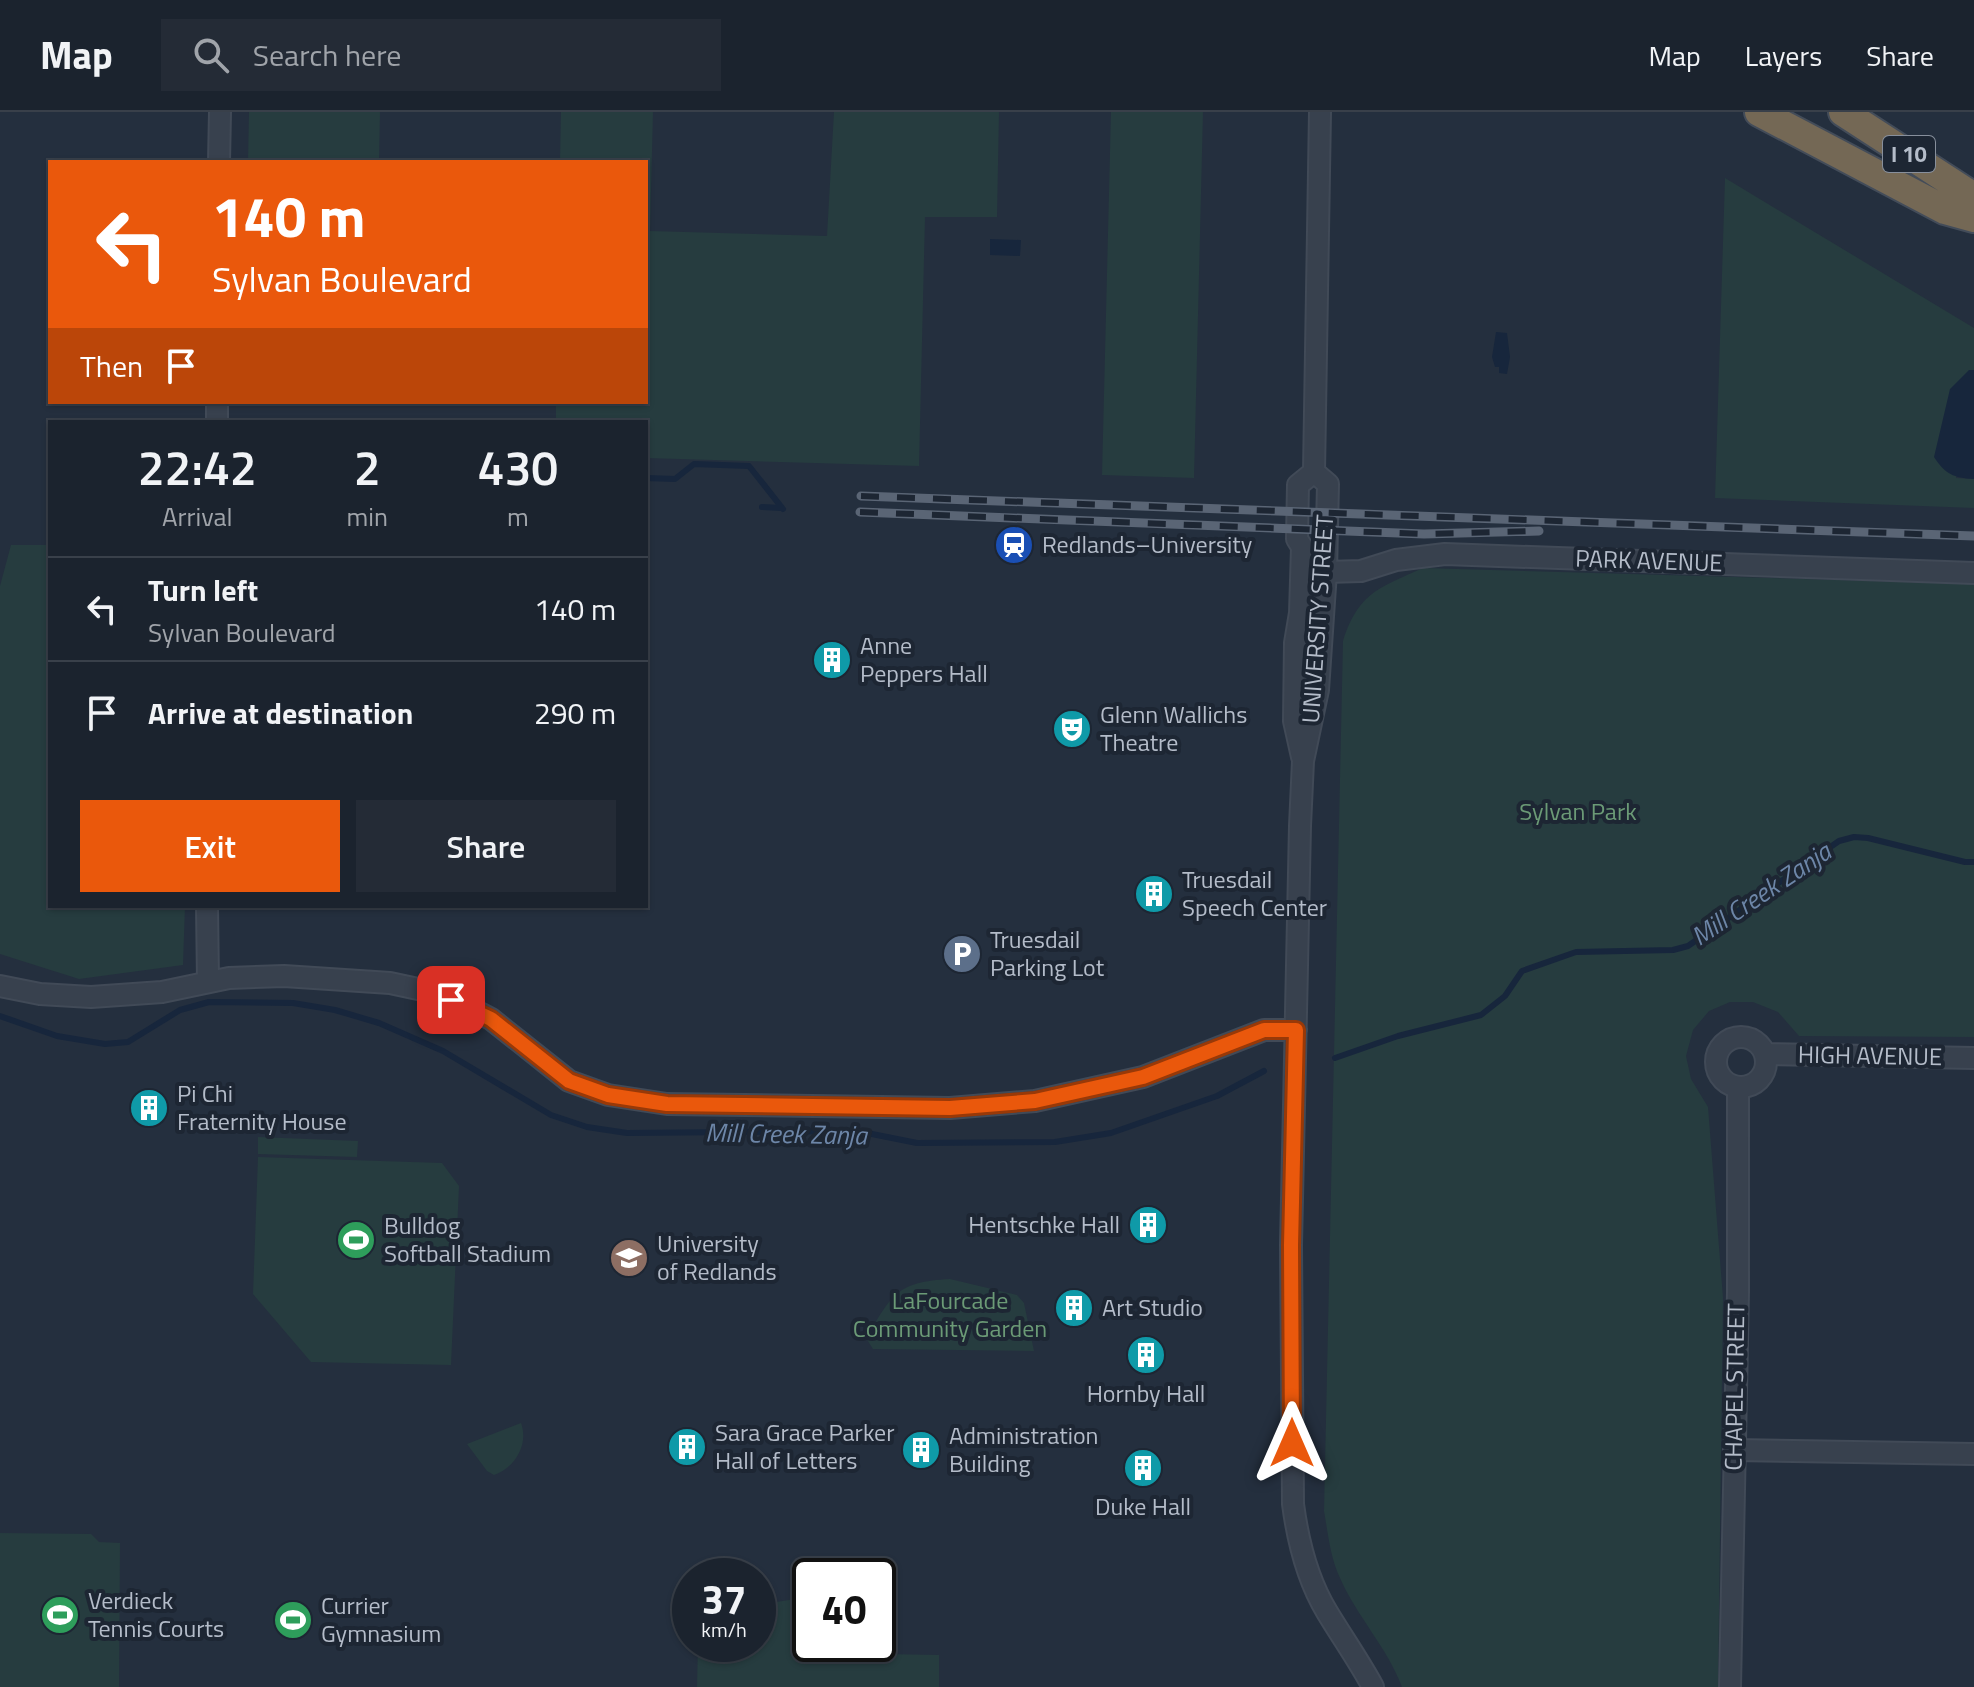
<!DOCTYPE html>
<html lang="en">
<head>
<meta charset="utf-8">
<style>
	:root { --surface:#1b232e; --page:#242b36; --text:#f1f3f6; --muted:#a0a4aa; --line:#39404a; --accent:#ea580c }
	body { margin:0; font-family:"Titillium Web",sans-serif; background:var(--page); color:var(--text); height:100vh; display:flex; flex-direction:column; font-size:30px; white-space:nowrap }
	* { box-sizing:border-box; margin:0 }
	p { font-size:26px; color:var(--muted) }
	.icon { flex:none; width:44px; height:44px; fill:none; stroke:currentColor; stroke-width:2; stroke-linecap:round; stroke-linejoin:round }
	.map { position:relative; flex:1; overflow:hidden }
	.panel { position:absolute; left:48px; top:308px; width:600px; height:488px; display:flex; flex-direction:column; background:var(--surface); border-radius:0px; box-shadow:0 2px 6px #0004,0 0 0 2px var(--line) }
	.panel>* { flex:none }
	.guide { position:absolute; left:48px; top:48px; width:600px; height:244px; border-radius:0px; box-shadow:0 2px 6px #0004,0 0 0 2px var(--line); background:#ea580c; color:#fff; overflow:hidden }
	.speed { position:absolute; left:672px; top:1446px; display:flex; gap:16px; font-size:40px; font-weight:700; text-align:center }
	.speed>* { display:grid; place-content:center; width:104px; height:104px; border-radius:50%; background:var(--surface); box-shadow:0 2px 6px #0004,0 0 0 2px var(--line); line-height:1 }
	.speed small { font-size:20px; font-weight:400 }
	.speed .limit { border:4px solid #111; border-radius:12px; background:#fff; color:#111 }
	.pin { position:absolute; display:grid; place-items:center; width:68px; height:68px; color:#fff; margin:-34px; border-radius:16px; box-shadow:0 4px 12px #0006 }
	.me { position:absolute; width:88px; margin:-44px; rotate:0deg; stroke-linejoin:round; filter:drop-shadow(0 0 6px #0008) }
	.turn { display:flex; align-items:center; gap:28px; height:168px; padding:0 32px; font-size:36px }
	.turn .icon { width:104px; height:104px; stroke-width:2.5 }
	.turn b { display:block; font-size:56px; line-height:68px }
	.then { display:flex; align-items:center; height:76px; padding:0 32px; background:#0003; gap:16px; font-size:30px }
	.eta { display:flex; justify-content:space-evenly; align-items:center; height:136px; text-align:center }
	.eta b { font-size:48px; font-weight:600; line-height:56px }
	.primary-button { display:flex; gap:16px; margin-top:auto; padding:16px 32px }
	.primary-button a { flex:1; height:92px; border-radius:0px; background:var(--accent); color:#fff; font-size:32px; font-weight:600; line-height:92px; text-align:center }
	.primary-button a+a { background:var(--page); color:var(--text) }
	ul { padding:0; list-style:none }
	li { display:flex; align-items:center; gap:24px; height:104px; padding:0 32px; border-top:2px solid var(--line) }
	li div { flex:1 }
	li b { display:block; font-size:30px }
	li em { font-style:normal }
	header { display:flex; align-items:center; gap:48px; box-sizing:border-box; height:112px; padding:0 40px; background:var(--surface); border-bottom:2px solid var(--line) }
	header strong { font-size:38px }
	nav { display:flex; gap:44px; margin-inline-start:auto; font-size:28px }
	.search { width:560px; height:72px; background:var(--page); display:flex; align-items:center; gap:20px; box-sizing:border-box; padding:0 28px; border-radius:0px; color:var(--muted); font-size:30px }
	.map>svg:first-child { display:block }
	.green { fill:#263c3f }
	.water { fill:#17263c }
	.lines { fill:none; stroke-linecap:round; stroke-linejoin:round }
	.stream { stroke:#17263c; stroke-width:6 }
	.minor-casing { stroke:#414a57; stroke-width:24 }
	.highway-casing { stroke:#434c59; stroke-width:32 }
	.minor { stroke:#38414e; stroke-width:20 }
	.highway { stroke:#746855; stroke-width:28 }
	.rail-casing { stroke:#5a6575; stroke-width:9 }
	.rail { stroke:#1d2633; stroke-width:6; stroke-dasharray:18; stroke-linecap:butt }
	.route-casing { stroke:#983908; stroke-width:20 }
	.route { stroke:#ea580c; stroke-width:14 }
	.labels { text-anchor:middle; stroke-width:8; stroke-linejoin:round; paint-order:stroke }
	.shield { fill:#1d2633; stroke:#878f9c; stroke-width:2 }
	.shield-label { font-size:22px; font-weight:bold; fill:#b4bcc9 }
	.poi-label { font-size:24px; fill:#b4bcc9; stroke:#1d2633; text-anchor:start }
	.street-label { font-size:24px; fill:#b4bcc9; stroke:#1d2633 }
	.park-label { font-size:24px; fill:#6b9a76; stroke:#1d2633 }
	.water-label { font-size:26px; font-style:italic; fill:#6d86a8; stroke:#1d2633 }
</style>
</head>
<body>
<header>
<strong>Map</strong>
<div class="search"><svg class="icon" aria-label="search" viewBox="0 0 24 24"><circle cx="10" cy="10" r="6"/><path d="M15 15l6 6"/></svg>Search here</div>
<nav><a>Map</a><a>Layers</a><a>Share</a></nav>
</header>
<div class="map">
<svg width="1974" height="1575" viewBox="0 0 1974 1575">
	<rect width="100%" height="100%" fill="#242f3e"/>
	<path class="green" d="M249 0H380L379 50H248Z
		M561 0H653L650 119 827 124 834 0H999L997 105H925L919 354 646 346V310H556V290H646V50H560Z
		M1111 0H1203L1194 366 1102 363Z
		M1725 66 1974 216V258H1969L1956 366 1974 367V396L1715 386Z
		M11 433H50V794H185L183 853 79 867 0 842V474Z
		M1423 456 1974 472V925L1799 924 1778 900 1753 890H1730L1709 899 1693 918 1686 944 1691 967 1708 995 1723 1186 1718 1575H1402C1387 1535 1357 1505 1340 1466 1330 1445 1328 1421 1324 1399L1343 529C1359 480 1379 476 1423 456Z
		M258 1025 358 1029 357 1045 258 1042Z
		M258 1045 442 1051 459 1074 451 1253 311 1250 253 1182Z
		M950 1167 1017 1183 1024 1191 1034 1239 873 1237 866 1226C893 1182 896 1170 950 1167Z
		M521 1311C529 1332 515 1356 494 1363L487 1359 467 1332Z
		M0 1421 91 1422 99 1430 120 1431 119 1575H0Z
		M808 1485 810 1532H860L870 1540 883 1542 939 1543V1575H697L698 1532H758V1493Z"/>
	<path class="water" d="M990 127 1021 128 1020 144 990 143Z
		M1496 220 1507 221 1510 245 1507 262 1499 261V255H1495L1492 245Z
		M1969 258H1974V367C1954 366 1945 362 1934 345L1950 277Z"/>
	<g class="lines">
		<path class="stream" d="M646 366 675 367 694 352 749 354 783 397
			M762 395 781 396
			M0 904 57 924 105 932 128 930 180 898 209 890 293 891 335 898 379 911 443 939 551 1003 587 1015 627 1021 857 1019 917 1031 1055 1030 1111 1021 1217 984 1264 959
			M1335 946 1398 924 1481 903 1505 884 1522 859 1576 840 1673 838 1688 834 1839 729 1854 725 1868 726 1965 750H1974"/>
		<defs>
			<path id="minor" d="M219 50 220 0
				M217 310V290
				M1314 360 1328 372 1326 460 1318 578 1303 649 1300 714 1291 1133 1293 1392C1298 1430 1307 1467 1327 1500 1342 1525 1359 1549 1373 1575
				M1326 460 1361 459 1396 448 1445 442 1974 461
				M1302 645 1294 609 1295 531 1300 501 1302 435 1297 427 1298 373 1314 360 1320 0
				M207 794 208 869
				M0 874 40 882 91 885 162 880 229 866 284 864 390 871 432 880 470 896 491 907 569 969 608 983 667 992 950 996 1035 989 1143 965 1264 918H1296
				M1716 950a25 25 0 1 1 50 0a25 25 0 1 1-50 0Z
				M1765 942 1974 946
				M1734 1338 1974 1342
				M1730 1575 1738 1180V975"/>
			<path id="highway" d="M1759 0 1945 98 1974 106
				M1843 0 1974 85"/>
		</defs>
		<use href="#minor" class="minor-casing"/>
		<use href="#highway" class="highway-casing"/>
		<use href="#minor" class="minor"/>
		<use href="#highway" class="highway"/>
		<defs>
			<path id="rail" d="M861 384 1974 424
				M860 400 1424 422 1539 419"/>
		</defs>
		<use href="#rail" class="rail-casing"/>
		<use href="#rail" class="rail"/>
	</g>
	<g class="lines">
		<defs>
			<path id="route" d="M451 888 491 907 569 969 608 983 667 992 950 996 1035 989 1143 965 1264 918H1296L1291 1133 1292 1331"/>
		</defs>
		<use href="#route" class="route-casing"/>
		<use href="#route" class="route"/>
	</g>
	<defs>
		<symbol id="station-disc" viewBox="-11 -11 22 22"><circle r="9.5" fill="#1a4fb4" stroke="#1d2633"/><path d="M-3-6H3Q5-6 5-4V2Q5 4 3 4L4.5 6H3L1.5 4h-3L-3 6H-4.5L-3 4Q-5 4-5 2V-4Q-5-6-3-6ZM-3.5-4v3h7v-3ZM-3.5 1v1.5H-2V1ZM2 1v1.5H3.5V1Z" fill="#fff"/></symbol>
		<symbol id="building-disc" viewBox="-11 -11 22 22"><circle r="9.5" fill="#0f9aa8" stroke="#1d2633"/><path d="M-4-6H4V6H1V3H-1V6H-4ZM-2.5-4.3h1.7v1.8h-1.7ZM.8-4.3h1.7v1.8H.8ZM-2.5-1h1.7V.8h-1.7ZM.8-1h1.7V.8H.8Z" fill="#fff"/></symbol>
		<symbol id="theatre-disc" viewBox="-11 -11 22 22"><circle r="9.5" fill="#0f9aa8" stroke="#1d2633"/><path d="M-5-5.5Q0-4 5-5.5V0Q5 5 0 6Q-5 5-5 0ZM-3.3-2.5H-1v1.5H-3.3ZM1-2.5H3.3v1.5H1ZM-2.8 1Q0 5.5 2.8 1Z" fill="#fff"/></symbol>
		<symbol id="parking-disc" viewBox="-11 -11 22 22"><circle r="9.5" fill="#5c6f8a" stroke="#1d2633"/><path d="M-3.5-5.5H1a3.5 3.5 0 0 1 0 7H-1V5.5H-3.5ZM-1-3.4V-.6H.8a1.4 1.4 0 0 0 0-2.8Z" fill="#fff"/></symbol>
		<symbol id="stadium-disc" viewBox="-11 -11 22 22"><circle r="9.5" fill="#2e9e5b" stroke="#1d2633"/><path d="M0-5a6.5 5 0 1 0 0 10a6.5 5 0 1 0 0-10ZM-3.5-1.8h7v3.6h-7Z" fill="#fff"/></symbol>
		<symbol id="university-disc" viewBox="-11 -11 22 22"><circle r="9.5" fill="#8d6e63" stroke="#1d2633"/><path d="M0-5L7-2L0 1L-7-2ZM-4 1L0 2.5L4 1V4Q0 6-4 4Z" fill="#fff"/></symbol>
	</defs>
	<g fill-rule="evenodd">
		<use href="#station-disc" x="992" y="411" width="44" height="44"/>
		<use href="#building-disc" x="810" y="526" width="44" height="44"/>
		<use href="#theatre-disc" x="1050" y="595" width="44" height="44"/>
		<use href="#building-disc" x="1132" y="760" width="44" height="44"/>
		<use href="#parking-disc" x="940" y="820" width="44" height="44"/>
		<use href="#building-disc" x="127" y="974" width="44" height="44"/>
		<use href="#building-disc" x="1126" y="1091" width="44" height="44"/>
		<use href="#stadium-disc" x="334" y="1106" width="44" height="44"/>
		<use href="#university-disc" x="607" y="1124" width="44" height="44"/>
		<use href="#building-disc" x="1052" y="1174" width="44" height="44"/>
		<use href="#building-disc" x="1124" y="1221" width="44" height="44"/>
		<use href="#building-disc" x="665" y="1313" width="44" height="44"/>
		<use href="#building-disc" x="899" y="1316" width="44" height="44"/>
		<use href="#building-disc" x="1121" y="1334" width="44" height="44"/>
		<use href="#stadium-disc" x="38" y="1481" width="44" height="44"/>
		<use href="#stadium-disc" x="271" y="1486" width="44" height="44"/>
	</g>
	<g class="labels">
		<rect class="shield" x="1883" y="24" width="52" height="36" rx="6"/>
		<g class="shield-label">
			<text x="1909" y="50">I 10</text>
		</g>
		<g class="poi-label">
			<text x="1042" y="441">Redlands–University</text>
			<text x="860" y="542">Anne<tspan x="860" dy="28">Peppers Hall</tspan></text>
			<text x="1100" y="611">Glenn Wallichs<tspan x="1100" dy="28">Theatre</tspan></text>
			<text x="1182" y="776">Truesdail<tspan x="1182" dy="28">Speech Center</tspan></text>
			<text x="990" y="836">Truesdail<tspan x="990" dy="28">Parking Lot</tspan></text>
			<text x="177" y="990">Pi Chi<tspan x="177" dy="28">Fraternity House</tspan></text>
			<text x="1120" y="1121" text-anchor="end">Hentschke Hall</text>
			<text x="384" y="1122">Bulldog<tspan x="384" dy="28">Softball Stadium</tspan></text>
			<text x="657" y="1140">University<tspan x="657" dy="28">of Redlands</tspan></text>
			<text x="1102" y="1204">Art Studio</text>
			<text x="1146" y="1290" text-anchor="middle">Hornby Hall</text>
			<text x="715" y="1329">Sara Grace Parker<tspan x="715" dy="28">Hall of Letters</tspan></text>
			<text x="949" y="1332">Administration<tspan x="949" dy="28">Building</tspan></text>
			<text x="1143" y="1403" text-anchor="middle">Duke Hall</text>
			<text x="88" y="1497">Verdieck<tspan x="88" dy="28">Tennis Courts</tspan></text>
			<text x="321" y="1502">Currier<tspan x="321" dy="28">Gymnasium</tspan></text>
		</g>
		<g class="street-label">
			<text transform="translate(1649 449) rotate(2)" y="8">PARK AVENUE</text>
			<text transform="translate(1318 507) rotate(-86)" y="8">UNIVERSITY STREET</text>
			<text transform="translate(1870 944) rotate(1)" y="8">HIGH AVENUE</text>
			<text transform="translate(1735 1275) rotate(-89)" y="8">CHAPEL STREET</text>
		</g>
		<g class="park-label">
			<text x="1578" y="708">Sylvan Park</text>
			<text x="950" y="1197">LaFourcade<tspan x="950" dy="28">Community Garden</tspan></text>
		</g>
		<g class="water-label">
			<text transform="translate(1761 782) rotate(-34)" y="9">Mill Creek Zanja</text>
			<text transform="translate(786 1022) rotate(1)" y="9">Mill Creek Zanja</text>
		</g>
	</g>
</svg>
<div class="speed"><div>37<small>km/h</small></div><div class="limit">40</div></div>
<div class="pin" style="left:451px;top:888px;background:#d93025"><svg class="icon" aria-label="arrive" viewBox="0 0 24 24"><path d="M6 21V4h12l-3 4 3 4H6"/></svg></div>
<svg class="me" style="left:1292px;top:1331px" viewBox="-20 -20 40 40"><path d="M0-17L14 15 0 8-14 15z" fill="#ea580c" stroke="#fff" stroke-width="4"/></svg>
<div class="guide">
<div class="turn"><svg class="icon" aria-label="left" viewBox="0 0 24 24"><path d="M17 20v-9H6M10 6l-5 5 5 5"/></svg><div><b>140 m</b>Sylvan Boulevard</div></div>
<div class="then">Then<svg class="icon" aria-label="arrive" viewBox="0 0 24 24"><path d="M6 21V4h12l-3 4 3 4H6"/></svg></div>
</div>
<section class="panel">
<div class="eta">
<div><b>22:42</b><p>Arrival</p></div>
<div><b>2</b><p>min</p></div>
<div><b>430</b><p>m</p></div>
</div>
<ul>
<li><svg class="icon" aria-label="left" viewBox="0 0 24 24"><path d="M17 20v-9H6M10 6l-5 5 5 5"/></svg><div><b>Turn left</b><p>Sylvan Boulevard</p></div><em>140 m</em></li>
<li><svg class="icon" aria-label="arrive" viewBox="0 0 24 24"><path d="M6 21V4h12l-3 4 3 4H6"/></svg><div><b>Arrive at destination</b></div><em>290 m</em></li>
</ul>
<div class="primary-button"><a>Exit</a><a>Share</a></div>
</section>
</div>
</body>
</html>
